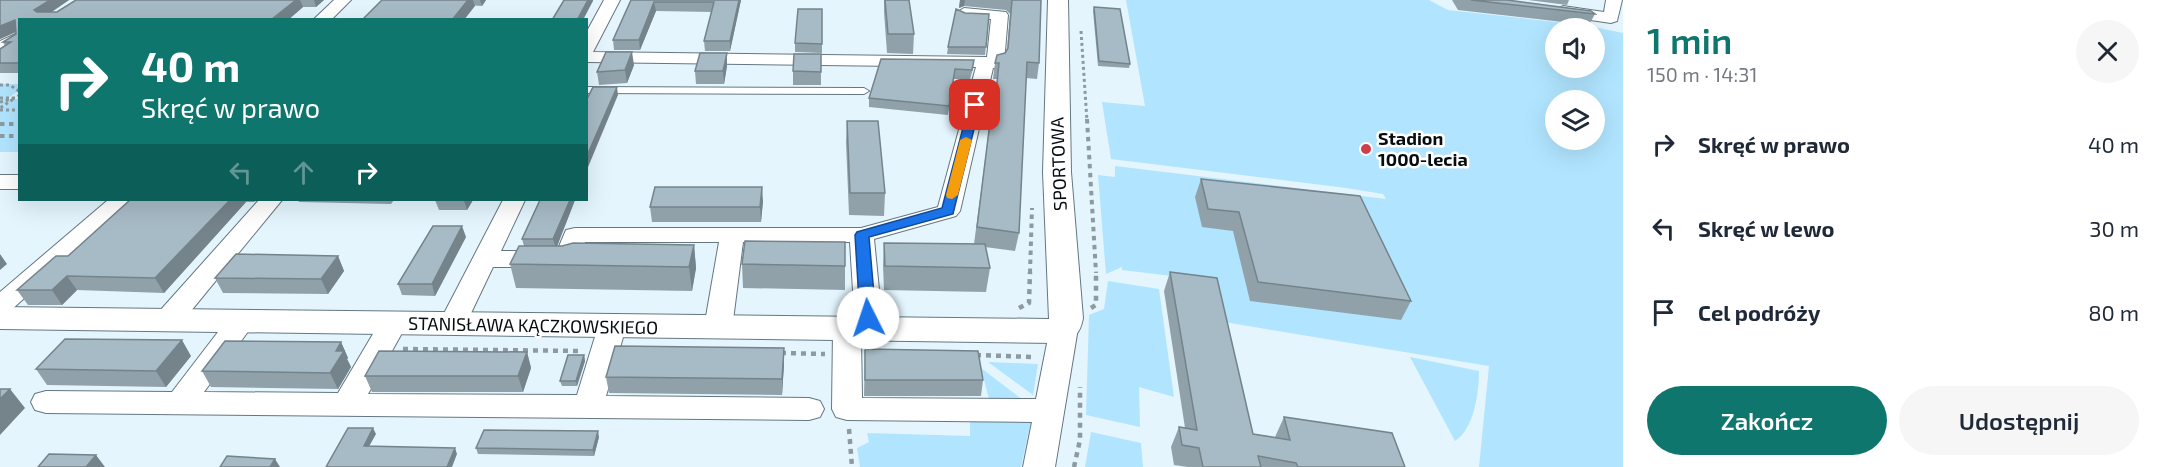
<!DOCTYPE html>
<html lang="pl">
<head>
<meta charset="utf-8">
<style>
	:root { --surface:#fff; --page:#f6f6f7; --text:#1f2937; --muted:#747a83; --accent:#0f766e }
	body { margin:0; font-family:"Exo 2",sans-serif; background:var(--page); color:var(--text); height:100vh; display:flex; flex-direction:column; font-size:22px; white-space:nowrap }
	* { box-sizing:border-box; margin:0 }
	p { font-size:20px; color:var(--muted) }
	.icon { flex:none; width:33px; height:33px; fill:none; stroke:currentColor; stroke-width:2; stroke-linecap:round; stroke-linejoin:round }
	.map { position:relative; flex:1; overflow:hidden }
	.details { display:flex; flex-direction:column; background:var(--surface); width:540px }
	.details>* { flex:none }
	.guide { position:absolute; left:18px; top:18px; width:570px; height:183px; border-radius:0px; box-shadow:0 6px 24px #0002; background:#0f766e; color:#fff; overflow:hidden }
	.fabs { position:absolute; left:1545px; top:18px; display:grid; gap:12px }
	.fabs a { display:grid; place-items:center; width:60px; height:60px; border-radius:50%; background:var(--surface); box-shadow:0 6px 24px #0002; font-size:30px }
	.pin { position:absolute; display:grid; place-items:center; width:51px; height:51px; color:#fff; margin:-26px; border-radius:12px; box-shadow:0 3px 9px #0006 }
	.me { position:absolute; width:66px; margin:-33px; rotate:356deg; stroke-linejoin:round; filter:drop-shadow(0 0 4px #0008) }
	.turn { display:flex; align-items:center; gap:21px; height:126px; padding:0 24px; font-size:27px }
	.turn .icon { width:78px; height:78px; stroke-width:2.5 }
	.turn b { display:block; font-size:42px; line-height:51px }
	.lanes { display:flex; align-items:center; height:57px; padding:0 24px; background:#0003; justify-content:center; gap:30px; direction:ltr }
	.lanes .off { opacity:.35 }
	.round { display:grid; place-items:center; flex:none; width:63px; height:63px; border-radius:32px; background:var(--page) }
	.summary { display:flex; align-items:center; justify-content:space-between; height:102px; padding:0 24px }
	h1 { font-size:36px; font-weight:600; line-height:45px; color:var(--accent) }
	.cta { display:flex; gap:12px; margin-top:auto; padding:12px 24px }
	.cta a { flex:1; height:69px; border-radius:36px; background:var(--accent); color:#fff; font-size:24px; font-weight:600; line-height:69px; text-align:center }
	.cta a+a { background:var(--page); color:var(--text) }
	ul { padding:0; list-style:none }
	li { display:flex; align-items:center; gap:18px; height:84px; padding:0 24px }
	li div { flex:1 }
	li b { display:block; font-size:22px }
	li em { font-style:normal }
	main { display:flex; flex:1; min-height:0 }
	.map>svg:first-child { display:block }
	.green { fill:#b1e5ff; fill-rule:evenodd }
	.lines { fill:none; stroke-linecap:round; stroke-linejoin:round }
	.service-casing { stroke:#647781; stroke-width:2 }
	.minor-casing { stroke:#647781; stroke-width:2 }
	.tertiary-casing { stroke:#647781; stroke-width:2 }
	.path-far2 { stroke:#8d9aa1; stroke-width:3; stroke-dasharray:3 3; stroke-linecap:butt }
	.path-far1 { stroke:#8d9aa1; stroke-width:4; stroke-dasharray:4.5 4.5; stroke-linecap:butt }
	.path { stroke:#8d9aa1; stroke-width:4.5; stroke-dasharray:5 5; stroke-linecap:butt }
	.service { fill:#fff; fill-rule:evenodd }
	.minor { fill:#fff; fill-rule:evenodd }
	.tertiary { fill:#fff; fill-rule:evenodd }
	.wall { fill:#90a1aa }
	.shaded-wall { fill:#75838b }
	.building { fill:#a7bbc6; stroke:#75838b; stroke-width:1.5 }
	.route { fill:#1a73e8; stroke:#114b97; stroke-width:1.5 }
	.slow { fill:#f59e0b }
	.poi-dot { fill:#cf3f4b; stroke:#fff; stroke-width:2 }
	.labels { text-anchor:middle; stroke-width:5; stroke-linejoin:round; paint-order:stroke }
	.poi-label { font-size:18px; font-weight:bold; fill:#060d10; stroke:#fff; text-anchor:start }
	.street-label { font-size:18px; fill:#060d10; stroke:#fff }
</style>
</head>
<body>
<main>
<div class="map">
<svg width="1623" height="467" viewBox="0 0 1623 467">
	<rect width="100%" height="100%" fill="#e4f5fe"/>
	<path class="green" d="M1126 0H1429L1448 10 1584 25 1623 33V467H1479L1489 366 1224 322 1197 279 1122 270V267L1106 274 1098 175 1115 177V166L1386 199 1383 194 1346 188 1111 159 1102 102 1145 106ZM1556 28H1594V68H1556ZM1556 100H1594V140H1556Z
		M0 84H19V90L7 99H19V152H0Z
		M1108 281 1159 289 1174 397 1139 387 1140 427 1086 415 1089 315 1104 309Z
		M1410 357 1479 371C1479 393 1474 429 1455 441Z
		M988 362 1038 364 1033 395Z
		M981 368 1023 400 989 399Z
		M970 420 1031 421 1021 467H860L857 448 869 442 867 433 970 436Z
		M1091 432 1141 443 1143 467H1085Z"/>
	<g class="lines">
		<defs>
			<path id="service" d="M586 87 864 88 869 91 864 94 586 93Z"/>
			<path id="minor" d="M334 0H351L331 20H313Z
				M604 0H620L593 52 987 57 991 19 964 18 956 13 964 8 1006 12 1008 15 1004 63 1001 67 993 68 960 211 956 216 874 239 883 330 879 337 869 339 861 337 862 398 1036 399 1050 328 1054 321 1064 319 1074 321 1078 328 1055 467H1023L1032 422 847 420 836 417 832 409 833 330 837 323 847 321 855 323 850 242H743L732 328 728 335 718 337 708 335 704 328 719 242H585L576 265 567 267H493L462 332 452 334 442 332 438 325 503 200H525L501 251H557L566 230 575 228H861L938 207 976 67 586 62V33Z
				M1606 0H1622L1617 21 1611 23 1563 16 1555 11 1563 6 1604 12Z
				M20 32V44L0 53V41Z
				M0 175H20V189H0Z
				M108 200H132L9 312 0 315V292Z
				M259 200H282L177 328 167 330 157 328 153 321 157 314Z
				M241 313 251 315 255 322 204 392 338 393 383 317 393 315 403 317 407 324 368 394 577 395 598 327 602 320 612 318 622 320 626 327 606 396 809 398 820 401 824 409 820 417 809 420 46 413 35 410 31 402 35 394 46 391 172 392 231 315Z"/>
			<path id="tertiary" d="M1048 0H1068L1071 172 1083 318C1080 335 1074 338 1058 343L0 329V307L1049 319 1043 172Z"/>
		</defs>
		<use href="#service" class="service-casing"/>
		<use href="#minor" class="minor-casing"/>
		<use href="#tertiary" class="tertiary-casing"/>
		<path class="path-far2" d="M1081 31 1087 121
			M0 85H10L20 92
			M0 98H15L20 95
			M0 102 15 98 0 108
			M0 110H20"/>
		<path class="path-far1" d="M1087 119 1096 273
			M0 124H20
			M0 136H20
			M1030 273 1032 208"/>
		<path class="path" d="M1019 308 1029 303 1030 272
			M1091 308 1096 305V272
			M403 349 582 351
			M781 353 825 354
			M976 355 1034 357
			M849 429 852 467
			M1074 467 1080 440V387"/>
		<use href="#service" class="service"/>
		<use href="#minor" class="minor"/>
		<use href="#tertiary" class="tertiary"/>
	</g>
	<path class="wall" d="M0 0H69L51 12H57L76 0H324L316 7H303L288 20H20V73H0V49L5 46 3 42 16 34V32L0 39Z
		M382 0H486L482 6Z
		M631 0H741L730 51H705L704 41 712 12 656 11 640 50H614L613 40Z
		M884 0H909L914 34 913 54 887 53 884 12Z
		M960 0H1041L1039 63 1037 79 1026 78 1019 233 1015 251 985 247 990 268 986 292 884 290 883 266 884 243 974 244 991 114H993L997 79H993L995 63 1007 50 1010 14 1006 10 964 6 959 8Z
		M1452 0H1507L1595 14 1589 25 1458 10Z
		M1528 0H1569L1567 5Z
		M1094 7 1130 64 1129 68 1098 66 1093 11Z
		M822 9V53L795 52V43Z
		M965 13 989 14 985 55 947 54 948 47Z
		M727 53V66L724 84H696L695 71Z
		M821 54V85H793V71Z
		M881 59 973 69 970 79H954L948 115 869 107V98Z
		M634 65 627 83 599 85 597 72Z
		M847 121 885 193 884 216 849 215 846 142Z
		M1201 179 1411 301 1401 320 1250 301 1233 231 1202 227 1195 197Z
		M130 200H258L254 202H246L164 293 77 290 62 305H28L17 290 68 256Z
		M298 200H394L391 204 299 202Z
		M435 200H473L467 210H439Z
		M540 200H575L557 246 694 245 696 268 692 291 516 288 510 264 524 246 522 239Z
		M763 201 761 222H652L650 207Z
		M466 237 435 296 402 295 398 284Z
		M338 256 344 271 328 294 223 293 215 278Z
		M742 264 845 266V290L743 288Z
		M1170 272 1253 434 1275 437 1284 417 1405 467H1188L1174 465 1171 447 1179 427 1185 428 1164 291Z
		M341 342 348 358 347 359 351 367 338 389 211 387 202 371Z
		M865 349 983 380 981 396H864Z
		M527 352 531 368 523 392H372L365 376Z
		M584 355 585 361 577 386H562L560 381Z
		M191 356 166 387 47 385 36 369Z
		M784 364 782 395 609 393 606 377Z
		M599 437 594 456 478 454 476 448Z"/>
	<path class="shaded-wall" d="M50 0H69L40 20 34 10Z
		M296 0H300L303 7 288 20H272Z
		M314 0H324L316 7Z
		M468 0H473L475 6 464 20H452Z
		M480 0H486L482 6Z
		M588 0H593V1L583 20H577Z
		M739 0H741L730 51V41Z
		M960 0H965L964 6 959 8Z
		M654 2 656 11 640 50 639 40Z
		M15 20 20 30 0 39V26Z
		M632 52 634 65 627 83 625 70Z
		M727 53V66L724 84 723 71Z
		M617 87 618 95 586 172V158Z
		M762 187 763 201 761 222 760 207Z
		M230 200H245L246 202 164 293 155 278Z
		M464 200H473L467 210Z
		M570 200H575L556 249 553 239Z
		M462 226 466 237 435 296 432 284Z
		M694 245 696 268 692 291 689 267Z
		M0 254 7 264 0 270Z
		M338 256 344 271 328 294 321 279Z
		M67 276 77 290 62 305 52 290Z
		M182 340 191 356 166 387 156 371Z
		M341 342 348 358 347 359 351 367 338 389 330 373 336 351Z
		M784 348V364L782 395V379Z
		M527 352 531 368 523 392 518 376Z
		M584 355 585 361 577 386 576 381Z
		M10 389 25 408 0 435V399Z
		M373 428 376 434 366 452 364 446Z
		M598 431 599 437 594 456 593 450Z
		M455 448 457 454 452 467H447Z
		M96 455 105 467H86Z
		M275 459 280 467H270Z"/>
	<path class="building" d="M0 0H50L34 10 37 12H57L76 0H296L272 19 20 20V63H0V49L11 42H3L16 34 15 20 0 26Z
		M382 0H468L452 20H362Z
		M564 0H588L577 20H552Z
		M631 0H739L730 41H704L714 2H654L639 40H613Z
		M885 0H909L914 34H888Z
		M1012 0H1041L1039 63 1027 62 1019 233 977 227 991 114H994L999 63H995L997 55 1005 53 1008 48Z
		M1471 0H1507L1591 11 1595 14Z
		M1094 7 1120 9 1130 64 1099 61Z
		M798 9H822V44L795 43Z
		M956 9 965 13 989 14 986 47H948Z
		M606 52H632L625 70 597 72Z
		M700 53H727L723 71H695Z
		M794 54H821V72L793 71Z
		M881 59 974 60 972 70 955 69 949 106 869 98Z
		M593 87H617L586 158V101Z
		M847 121H878L885 193H850Z
		M1201 179 1360 196 1411 301 1258 282 1239 212 1208 209Z
		M655 187H762L760 207H650Z
		M130 200H230L155 278 67 276 52 290H17L56 256H68Z
		M540 200H570L553 239H522Z
		M433 226H462L432 284H398Z
		M745 241 845 242V266L742 264Z
		M573 243 694 245 689 267 510 264 519 246H562Z
		M884 243 985 244 990 268 885 266Z
		M236 254 338 256 321 279 215 278Z
		M1170 272 1217 278 1253 434 1290 440 1284 417 1392 433 1405 467H1298L1296 463 1258 456 1261 467H1203L1199 448 1182 445 1179 427 1197 430Z
		M65 339 182 340 156 371 36 369Z
		M225 341 341 342 336 351H344L330 373 202 371Z
		M615 346 784 348 782 379 606 377Z
		M865 349 978 351 983 380H865Z
		M379 351 527 352 518 376H365Z
		M568 355H584L576 381H560Z
		M0 389H10L0 399Z
		M348 428H373L364 446 455 448 447 467H326Z
		M484 430 598 431 593 450 476 448Z
		M49 454 96 455 86 467H38Z
		M227 456 275 459 270 467H220Z"/>
	<path class="route" d="M975 101 980 105 953 214 869 237 876 318 868 324 863 322 860 318 855 235 857 232 942 208 969 105Z"/>
	<path class="slow" d="M966 137 972 140 958 195 952 199 947 198 946 195 960 140Z"/>
	<circle class="poi-dot" cx="1366" cy="149" r="6"/>
	<g class="labels">
		<g class="poi-label">
			<text x="1378" y="145">Stadion<tspan x="1378" dy="21">1000-lecia</tspan></text>
		</g>
		<g class="street-label">
			<text transform="translate(1059 164) rotate(-92)" y="6">SPORTOWA</text>
			<text transform="translate(533 326) rotate(1)" y="6">STANISŁAWA KĄCZKOWSKIEGO</text>
		</g>
	</g>
</svg>
<div class="fabs">
<a><svg class="icon" aria-label="sound" viewBox="0 0 24 24"><path d="M4 9h4l5-4v14l-5-4H4zM17 9q2 3 0 6"/></svg></a>
<a><svg class="icon" aria-label="layers" viewBox="0 0 24 24"><path d="M12 4l9 5-9 5-9-5zM3 14l9 5 9-5"/></svg></a>
</div>
<div class="pin" style="left:975px;top:105px;background:#d93025"><svg class="icon" aria-label="arrive" viewBox="0 0 24 24"><path d="M6 21V4h12l-3 4 3 4H6"/></svg></div>
<svg class="me" style="left:868px;top:318px" viewBox="-20 -20 40 40"><circle r="19" fill="#fff"/><path d="M0-13L10 11 0 6-10 11z" fill="#1a73e8"/></svg>
<div class="guide">
<div class="turn"><svg class="icon" aria-label="right" viewBox="0 0 24 24"><path d="M7 20v-9h11M14 6l5 5-5 5"/></svg><div><b>40 m</b>Skręć w prawo</div></div>
<div class="lanes"><svg class="icon off" aria-label="left" viewBox="0 0 24 24"><path d="M17 20v-9H6M10 6l-5 5 5 5"/></svg><svg class="icon off" aria-label="ahead" viewBox="0 0 24 24"><path d="M12 20V5M6 11l6-6 6 6"/></svg><svg class="icon" aria-label="right" viewBox="0 0 24 24"><path d="M7 20v-9h11M14 6l5 5-5 5"/></svg></div>
</div>
</div>
<section class="details">
<div class="summary"><div><h1>1 min</h1><p>150 m · 14:31</p></div><a class="round"><svg class="icon" aria-label="close" viewBox="0 0 24 24"><path d="M6 6l12 12M18 6L6 18"/></svg></a></div>
<ul>
<li><svg class="icon" aria-label="right" viewBox="0 0 24 24"><path d="M7 20v-9h11M14 6l5 5-5 5"/></svg><div><b>Skręć w prawo</b></div><em>40 m</em></li>
<li><svg class="icon" aria-label="left" viewBox="0 0 24 24"><path d="M17 20v-9H6M10 6l-5 5 5 5"/></svg><div><b>Skręć w lewo</b></div><em>30 m</em></li>
<li><svg class="icon" aria-label="arrive" viewBox="0 0 24 24"><path d="M6 21V4h12l-3 4 3 4H6"/></svg><div><b>Cel podróży</b></div><em>80 m</em></li>
</ul>
<div class="cta"><a>Zakończ</a><a>Udostępnij</a></div>
</section>
</main>
</body>
</html>
